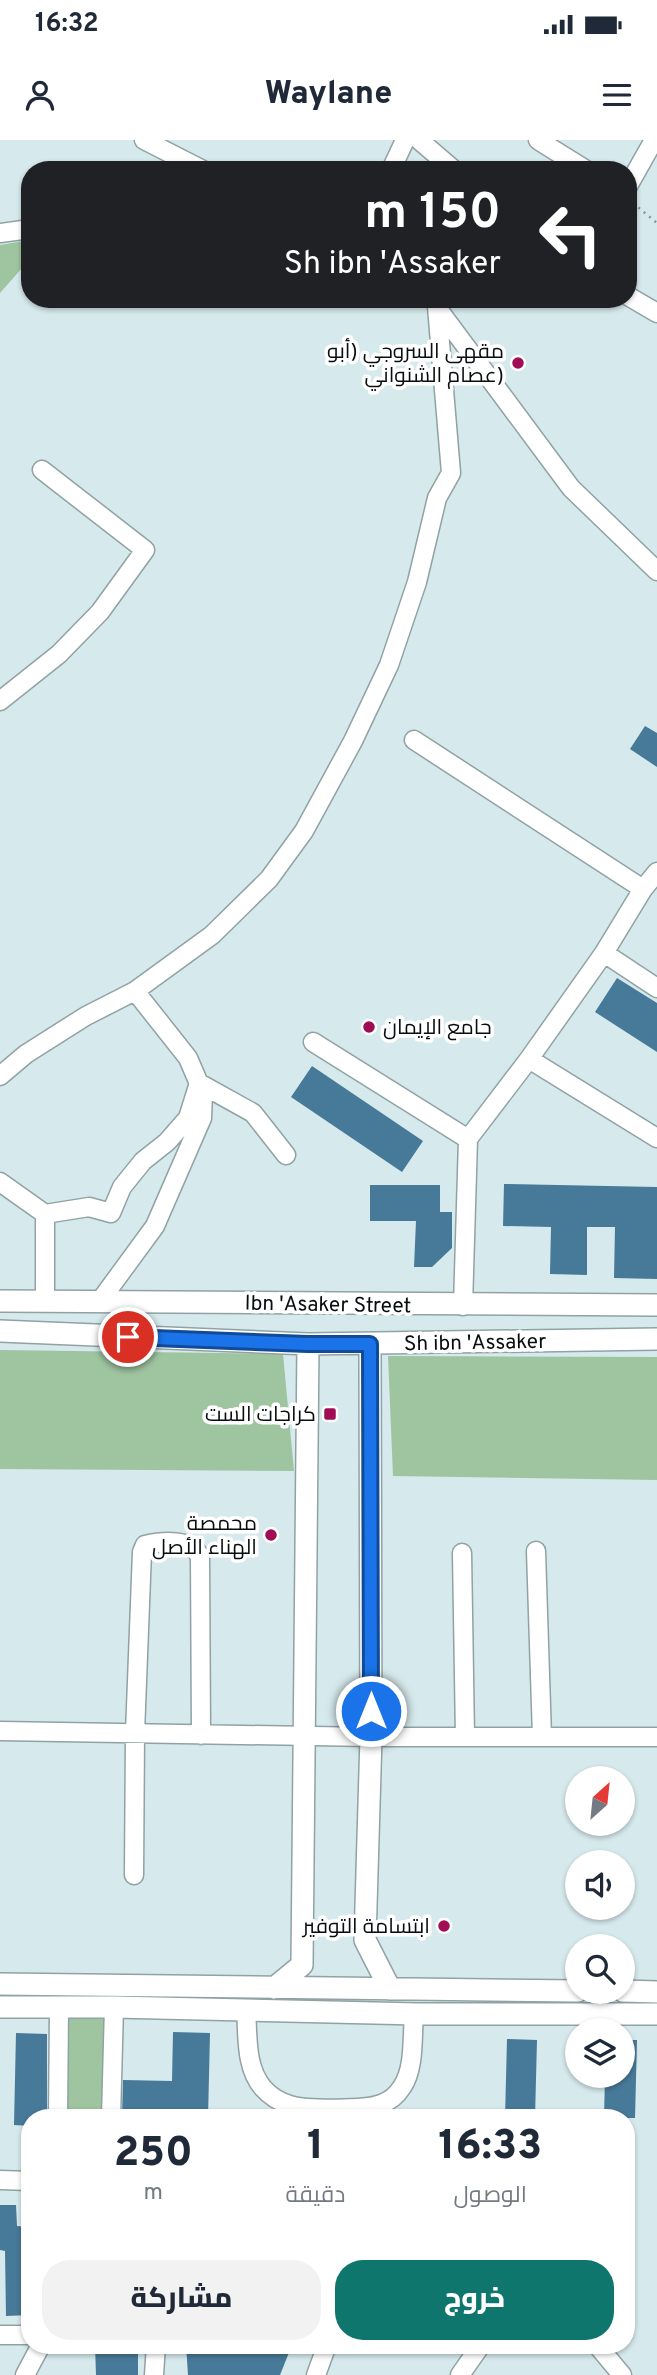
<!DOCTYPE html>
<html lang="ar">
<head>
<meta charset="utf-8">
<style>
	:root { --surface:#fff; --page:#f2f2f3; --text:#1f2937; --muted:#747a83; --accent:#0f766e }
	body { margin:0; font-family:Overpass,Cairo,sans-serif; background:var(--page); color:var(--text); direction:rtl; height:100vh; display:flex; flex-direction:column; font-size:26px; white-space:nowrap }
	* { box-sizing:border-box; margin:0 }
	p { font-size:23px; color:var(--muted) }
	.icon { flex:none; width:38px; height:38px; fill:none; stroke:currentColor; stroke-width:2; stroke-linecap:round; stroke-linejoin:round }
	.map { position:relative; flex:1; overflow:hidden; direction:ltr }
	.side { position:absolute; left:21px; top:1969px; width:614px; height:245px; display:flex; flex-direction:column; background:var(--surface); border-radius:28px; box-shadow:0 2px 5px #0004; direction:rtl }
	.side>* { flex:none }
	.guide { position:absolute; left:21px; top:21px; width:616px; height:147px; border-radius:28px; box-shadow:0 2px 5px #0004; direction:rtl; background:#202124; color:#fff; overflow:hidden }
	.needle { width:46px; rotate:27deg }
	.fabs { position:absolute; left:565px; top:1626px; display:grid; gap:14px }
	.fabs a { display:grid; place-items:center; width:70px; height:70px; border-radius:50%; background:var(--surface); box-shadow:0 2px 5px #0004; font-size:35px }
	.pin { position:absolute; display:grid; place-items:center; width:60px; height:60px; color:#fff; margin:-30px; border:4px solid #fff; border-radius:50%; box-shadow:0 2px 7px #0007 }
	.me { position:absolute; width:77px; margin:-38px; rotate:0deg; stroke-linejoin:round; filter:drop-shadow(0 0 5px #0008) }
	.turn { display:flex; align-items:center; gap:24px; height:147px; padding:0 21px; font-size:32px }
	.turn .icon { width:91px; height:91px; stroke-width:2.5 }
	.turn b { display:block; font-size:49px; line-height:60px }
	.eta { display:flex; justify-content:space-evenly; align-items:center; height:119px; text-align:center }
	.eta b { font-size:42px; font-weight:800; line-height:49px }
	.primary-button { display:flex; gap:14px; margin-top:auto; padding:14px 21px }
	.primary-button a { flex:1; height:80px; border-radius:28px; background:var(--accent); color:#fff; font-size:28px; font-weight:800; line-height:80px; text-align:center }
	.primary-button a+a { background:var(--page); color:var(--text) }
	.status { display:flex; justify-content:space-between; align-items:center; height:49px; padding:0 35px; background:var(--surface); direction:ltr }
	.status svg { height:19px; fill:currentColor }
	header { display:flex; justify-content:space-between; align-items:center; height:91px; padding:0 21px; background:var(--surface); font-size:32px; font-weight:800 }
	.map>svg:first-child { display:block }
	.green { fill:#9ec5a0 }
	.building { fill:#477998 }
	.lines { fill:none; stroke-linecap:round; stroke-linejoin:round }
	.minor-casing { stroke:#90a2a4; stroke-width:21 }
	.major-casing { stroke:#90a2a4; stroke-width:24 }
	.path { stroke:#899799; stroke-width:2.5; stroke-dasharray:2 5; stroke-linecap:butt }
	.minor { stroke:#fff; stroke-width:18 }
	.major { stroke:#fff; stroke-width:21 }
	.route-casing { stroke:#114b97; stroke-width:18 }
	.route { stroke:#1a73e8; stroke-width:12 }
	.poi-dot { fill:#a00d55; stroke:#fff; stroke-width:2.5 }
	.labels { text-anchor:middle; stroke-width:7; stroke-linejoin:round; paint-order:stroke }
	.poi-label { font-size:21px; fill:#080e0f; stroke:#fff; text-anchor:end }
	.street-label { font-size:21px; fill:#080e0f; stroke:#fff }
</style>
</head>
<body>
<div class="status"><b>16:32</b><svg viewBox="0 0 49 12"><path d="M0 12V9h3v3zM5 12V6h3v6zM10 12V3h3v9zM15 12V0h3v12zM26 1h20v11H26zM47 4h2v5h-2z"/></svg></div>
<header><svg class="icon" aria-label="menu" viewBox="0 0 24 24"><path d="M4 6h16M4 12h16M4 18h16"/></svg>Waylane<svg class="icon" aria-label="person" viewBox="0 0 24 24"><circle cx="12" cy="8" r="4"/><path d="M4 21q1-7 8-7t8 7"/></svg></header>
<div class="map">
<svg width="657" height="2235" viewBox="0 0 657 2235">
	<rect width="100%" height="100%" fill="#d6e9ec"/>
	<path class="green" d="M30 100V119L0 153V105Z
		M0 1210 283 1214 294 1331 0 1329Z
		M388 1216 657 1217V1340L393 1336Z
		M65 1878 106 1879 104 1977 63 1978Z"/>
	<path class="building" d="M645 586 657 593V627L630 609Z
		M617 838 657 863V912L595 872Z
		M312 926 423 1001 402 1032 291 957Z
		M504 1044 657 1047V1139L614 1138 615 1087H587V1135L550 1134 551 1087 503 1086Z
		M370 1045H440V1072H452V1108L432 1127H414L416 1081H370Z
		M173 1892 210 1893 208 1978H122L123 1940 172 1941Z
		M16 1893 47 1894V1978H30V1986L14 1985Z
		M507 1899 537 1900 535 1978H505Z
		M623 1900H637L635 1978H604L605 1936H623Z
		M0 2065H16L17 2086 30 2087V2175L6 2176 5 2111 0 2110Z
		M95 2205H138V2235H96Z
		M186 2205H292L280 2235H188Z"/>
	<g class="lines">
		<defs>
			<path id="minor" d="M144 0 203 30
				M419 0 454 30
				M538 0 586 30
				M391 30 405 0
				M628 46 654 0
				M0 93 30 89
				M628 156 657 173
				M438 169 571 348 657 431
				M0 561 59 514 100 472 145 410 42 330
				M414 600 643 749
				M604 813 657 848
				M313 902 468 999
				M529 919 657 998
				M0 936 26 914 86 876 135 851 212 795 269 739 304 691 353 601 389 525 417 442 437 358 451 333 437 167
				M0 1042 45 1074V1161
				M45 1074 89 1067 111 1073 122 1047 143 1021 167 1002 188 978 199 943 253 973 286 1015
				M100 1161 155 1086 202 978 203 953 188 918 135 851
				M463 1166 468 999 529 919 604 813 643 749 657 732
				M536 1411 542 1597
				M462 1413 465 1597
				M0 1591 371 1597H657
				M134 1735 135 1593 142 1412 145 1405C162 1401 192 1398 200 1417L201 1595
				M246 1870C248 1896 245 1927 263 1948 270 1956 280 1962 290 1965 306 1970 367 1970 381 1964 390 1961 397 1955 402 1947 415 1928 412 1896 414 1873
				M58 1978 59 1868
				M111 1978 114 1867
				M0 2040 30 2041
				M0 2195H30
				M597 2205 622 2235
				M25 2235 41 2205
				M154 2235 156 2205
				M316 2235 327 2205
				M460 2235 481 2205"/>
			<path id="major" d="M0 1161 657 1165
				M0 1191 308 1204 657 1199
				M370 1204 371 1597 365 1800 390 1849
				M0 1844 578 1851
				M274 1848 302 1825 308 1204
				M623 1851 657 1852
				M0 1867H114L418 1874H657"/>
		</defs>
		<use href="#minor" class="minor-casing"/>
		<use href="#major" class="major-casing"/>
		<path class="path" d="M633 63 657 83"/>
		<use href="#minor" class="minor"/>
		<use href="#major" class="major"/>
	</g>
	<g class="lines">
		<defs>
			<path id="route" d="M128 1197 308 1204H370L371 1571"/>
		</defs>
		<use href="#route" class="route-casing"/>
		<use href="#route" class="route"/>
	</g>
	<g class="poi-dot">
		<circle cx="518" cy="223" r="7"/>
		<circle cx="369" cy="887" r="7"/>
		<rect x="323" y="1267" width="14" height="14" rx="3.5"/>
		<circle cx="271" cy="1395" r="7"/>
		<circle cx="444" cy="1786" r="7"/>
	</g>
	<g class="labels">
		<g class="poi-label">
			<text x="504" y="218">مقهى السروجي (أبو<tspan x="504" dy="24">عصام الشنواني)</tspan></text>
			<text x="383" y="894" text-anchor="start">جامع الإيمان</text>
			<text x="316" y="1281">كراجات الست</text>
			<text x="257" y="1390">محمصة<tspan x="257" dy="24">الهناء الأصل</tspan></text>
			<text x="430" y="1793">ابتسامة التوفير</text>
		</g>
		<g class="street-label">
			<text transform="translate(328 1164) rotate(1)" y="7">Ibn 'Asaker Street</text>
			<text transform="translate(475 1202) rotate(-1)" y="7">Sh ibn 'Assaker</text>
		</g>
	</g>
</svg>
<div class="fabs">
<a><svg class="needle" viewBox="-14 -14 28 28"><path d="M0-13l5 13h-10z" fill="#e53935"/><path d="M0 13l5-13h-10z" fill="#747a83"/></svg></a>
<a><svg class="icon" aria-label="sound" viewBox="0 0 24 24"><path d="M4 9h4l5-4v14l-5-4H4zM17 9q2 3 0 6"/></svg></a>
<a><svg class="icon" aria-label="search" viewBox="0 0 24 24"><circle cx="10" cy="10" r="6"/><path d="M15 15l6 6"/></svg></a>
<a><svg class="icon" aria-label="layers" viewBox="0 0 24 24"><path d="M12 4l9 5-9 5-9-5zM3 14l9 5 9-5"/></svg></a>
</div>
<div class="pin" style="left:128px;top:1197px;background:#d93025"><svg class="icon" aria-label="arrive" viewBox="0 0 24 24"><path d="M6 21V4h12l-3 4 3 4H6"/></svg></div>
<svg class="me" style="left:371px;top:1571px" viewBox="-20 -20 40 40"><circle r="17" fill="#1a73e8" stroke="#fff" stroke-width="3"/><path d="M0-11L8 9 0 5-8 9z" fill="#fff"/></svg>
<div class="guide">
<div class="turn"><svg class="icon" aria-label="left" viewBox="0 0 24 24"><path d="M17 20v-9H6M10 6l-5 5 5 5"/></svg><div><b>150 m</b>Sh ibn 'Assaker</div></div>
</div>
<section class="side">
<div class="eta">
<div><b>16:33</b><p>الوصول</p></div>
<div><b>1</b><p>دقيقة</p></div>
<div><b>250</b><p>m</p></div>
</div>
<div class="primary-button"><a>خروج</a><a>مشاركة</a></div>
</section>
</div>
</body>
</html>
